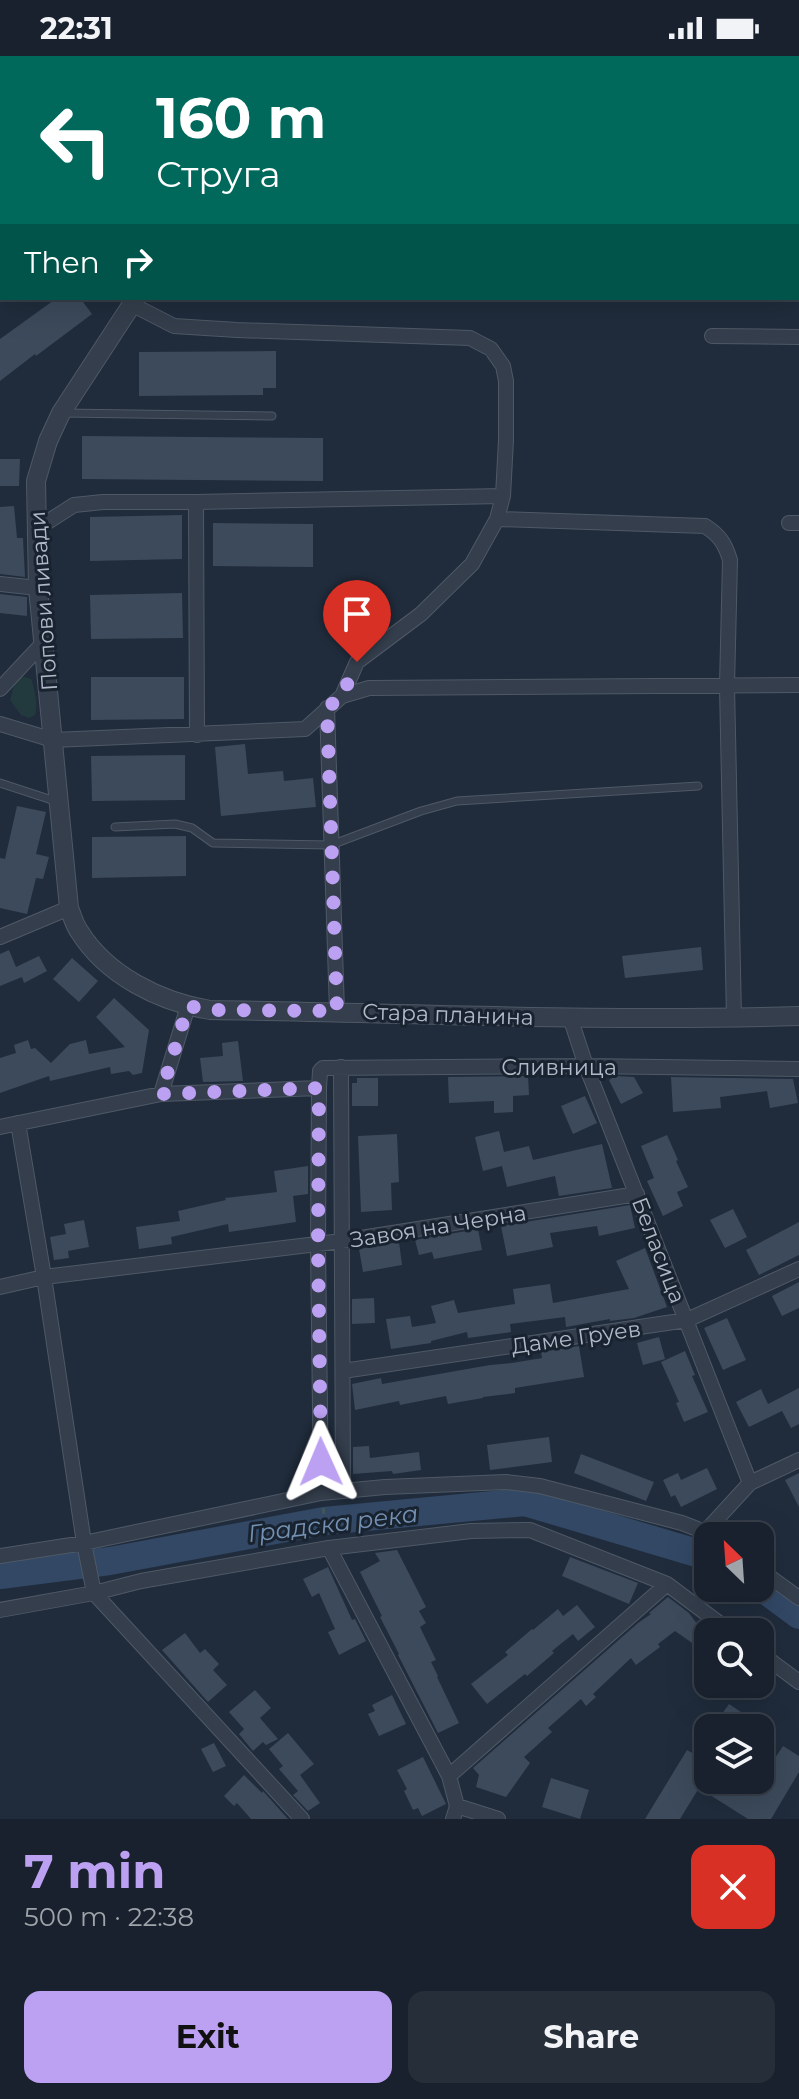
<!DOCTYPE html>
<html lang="en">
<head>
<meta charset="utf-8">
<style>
	:root { --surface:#18212d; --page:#252e39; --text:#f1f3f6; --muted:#9fa3aa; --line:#363e49; --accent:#bca0f2 }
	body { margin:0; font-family:Montserrat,sans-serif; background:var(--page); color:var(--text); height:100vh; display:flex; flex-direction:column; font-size:30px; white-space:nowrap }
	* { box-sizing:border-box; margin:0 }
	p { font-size:26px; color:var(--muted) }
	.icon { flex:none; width:44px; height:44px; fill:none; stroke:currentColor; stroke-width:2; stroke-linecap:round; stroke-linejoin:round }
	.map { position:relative; height:1763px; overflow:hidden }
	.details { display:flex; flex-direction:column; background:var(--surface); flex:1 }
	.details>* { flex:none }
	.guide { position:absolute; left:0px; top:0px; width:800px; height:244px; box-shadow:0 8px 32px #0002,0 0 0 2px var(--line); background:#00695c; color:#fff; overflow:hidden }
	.needle { width:52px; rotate:335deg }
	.fabs { position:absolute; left:694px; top:1466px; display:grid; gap:16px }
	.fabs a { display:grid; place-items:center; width:80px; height:80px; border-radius:16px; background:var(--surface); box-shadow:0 8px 32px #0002,0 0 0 2px var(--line); font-size:40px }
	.pin { position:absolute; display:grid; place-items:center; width:68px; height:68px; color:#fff; margin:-82px -34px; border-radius:50% 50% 50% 0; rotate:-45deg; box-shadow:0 0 8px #0007 }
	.pin .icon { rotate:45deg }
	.me { position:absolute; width:88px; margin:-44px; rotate:359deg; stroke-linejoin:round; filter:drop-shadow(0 0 6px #0008) }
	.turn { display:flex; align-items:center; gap:28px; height:168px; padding:0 24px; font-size:36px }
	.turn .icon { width:104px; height:104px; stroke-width:2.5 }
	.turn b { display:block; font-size:56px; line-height:68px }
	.then { display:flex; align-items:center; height:76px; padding:0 24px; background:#0003; gap:16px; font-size:30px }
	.round { display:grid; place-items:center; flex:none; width:84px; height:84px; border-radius:16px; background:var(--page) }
	.head { display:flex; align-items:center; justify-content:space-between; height:136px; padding:0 24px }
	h1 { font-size:48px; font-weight:700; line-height:60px; color:var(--accent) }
	.button { display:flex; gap:16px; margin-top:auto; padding:16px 24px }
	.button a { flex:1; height:92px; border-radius:16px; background:var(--accent); color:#111; font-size:32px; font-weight:700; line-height:92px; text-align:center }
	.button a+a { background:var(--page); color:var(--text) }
	.status { display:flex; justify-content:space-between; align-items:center; height:56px; padding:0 40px; background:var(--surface); direction:ltr }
	.status svg { height:22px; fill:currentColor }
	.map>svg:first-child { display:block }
	.green { fill:#223a3d }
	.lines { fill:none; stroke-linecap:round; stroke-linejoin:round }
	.river { stroke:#324865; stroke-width:28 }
	.building { fill:#3c4a5b }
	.service-casing { stroke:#4f5966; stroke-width:9 }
	.minor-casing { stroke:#4f5966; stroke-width:16 }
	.tertiary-casing { stroke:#4f5966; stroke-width:20 }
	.path { stroke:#40575a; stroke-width:3; stroke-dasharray:6 6; stroke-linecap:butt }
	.service { stroke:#343e4c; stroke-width:7 }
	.minor { stroke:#343e4c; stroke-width:14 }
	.tertiary { stroke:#343e4c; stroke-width:18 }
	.route { stroke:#bca0f2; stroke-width:14; stroke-dasharray:0 25.2 }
	.labels { text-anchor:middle; stroke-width:6; stroke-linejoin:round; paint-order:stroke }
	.street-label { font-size:22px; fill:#afb9c8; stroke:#192330 }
	.water-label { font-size:24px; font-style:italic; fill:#7490b2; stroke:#192330 }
</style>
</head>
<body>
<div class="status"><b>22:31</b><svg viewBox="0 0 49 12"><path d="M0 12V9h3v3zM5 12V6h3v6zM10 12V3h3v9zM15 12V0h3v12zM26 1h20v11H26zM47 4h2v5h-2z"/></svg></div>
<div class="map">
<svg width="799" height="1763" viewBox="0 0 799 1763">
	<rect width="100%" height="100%" fill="#202c3c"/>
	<path class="green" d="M25 621 31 623C35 634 38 648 35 659L29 662 21 659 10 644 14 629 19 622Z"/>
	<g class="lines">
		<path class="river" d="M0 1519 110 1505 324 1465 525 1446 700 1498 708 1502
			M760 1530 799 1559"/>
	</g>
	<path class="building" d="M57 242H80L92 258 36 300 35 298 0 325V283Z
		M276 295V332H263V339L139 340V296Z
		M82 380 323 382V425L82 423Z
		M0 403H20L19 430H0Z
		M14 450 17 482H23L25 521 0 518V451Z
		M182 459V503L90 505V461Z
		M213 467 313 468V511L213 510Z
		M182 537 183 582 91 583 90 539Z
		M0 538 27 541V560L0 557Z
		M91 621H184V663L91 664Z
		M245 688 248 718 283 715 284 725 313 722 316 751 221 760 215 691Z
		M185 699V744L92 745 91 700Z
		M17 750 46 756 36 798 49 801 43 823 36 822 27 858 0 852V802L5 803Z
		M186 780V820L92 822V781Z
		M701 891 703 914 625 922 622 900Z
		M9 894 16 911 39 900 47 915 24 927 22 921 0 930V898Z
		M72 902 98 925 79 946 53 923Z
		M114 942 149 974 142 1017 133 1019 129 1015 111 1018 110 1011 50 1025 49 1020 0 1037V1002L16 997 14 989 28 984 31 993 35 992 51 1007 70 988 86 984 89 998 125 991 96 961Z
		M238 985 243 1025 203 1026 200 1002 223 1000 222 987Z
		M528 1020 529 1039 513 1040V1056L494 1057V1045L449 1047 448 1021Z
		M615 1020 634 1021 643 1037 621 1048 609 1024Z
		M671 1021 793 1023 798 1047 770 1052 767 1035 720 1041 721 1052 673 1056Z
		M357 1022H378V1050H352V1027H357Z
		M585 1040 597 1067 573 1078 561 1050Z
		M499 1075 504 1096 529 1090 533 1104 602 1088 612 1132 559 1140 555 1120 507 1131 502 1110 483 1115 475 1081Z
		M397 1078 399 1126 391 1127 392 1154 361 1156 358 1080Z
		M667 1079 678 1104 676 1105 688 1131 677 1136 683 1150 663 1160 647 1125 654 1122 641 1090Z
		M308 1110V1138L293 1140 296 1166 229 1176 228 1168 171 1181 172 1188 139 1193 136 1171 180 1165 178 1155 226 1144 225 1142 277 1136 274 1115Z
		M630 1149 635 1172 599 1180 597 1170 550 1177 553 1191 507 1200 501 1170Z
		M733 1153 747 1181 725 1192 710 1164Z
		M84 1164 89 1191 68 1195 69 1202 54 1204 50 1181 66 1178 64 1168Z
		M799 1166V1199L759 1219 746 1194Z
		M478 1173 482 1194 434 1203 432 1196 419 1199 415 1184Z
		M399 1186 402 1209 363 1216 359 1193Z
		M645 1192 667 1251 634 1262 610 1265V1263L566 1271 565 1261 510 1268 511 1276 468 1282 467 1276 431 1285V1287L391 1293 386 1263 410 1260 412 1271 436 1267 431 1250 454 1244 458 1257 515 1248 513 1233 550 1228 553 1247 629 1233 616 1205Z
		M799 1226V1252L782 1260 772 1240Z
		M374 1242 375 1267 352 1268V1243Z
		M727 1262 746 1304 723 1314 704 1272Z
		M659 1281 665 1303 643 1309 637 1287Z
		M579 1290 584 1321 515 1332V1337L483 1341V1342L448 1348 446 1340 400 1349 399 1345 355 1354 352 1328 381 1322 382 1328 490 1309 512 1307 542 1302 541 1296Z
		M685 1295 695 1319 692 1320 708 1356 684 1366 676 1347 679 1346 661 1306Z
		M799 1332V1368L791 1372 782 1355 749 1371 736 1346 761 1333 768 1348Z
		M549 1381 552 1406 490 1414 487 1389Z
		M369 1390 370 1402 419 1396 421 1414 393 1418 392 1415 353 1418V1391Z
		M581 1398 654 1426 646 1445 574 1417Z
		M707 1412 717 1433 681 1451 675 1439 671 1441 663 1424 678 1417 681 1424Z
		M799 1417V1451L785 1424Z
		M397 1494 426 1551 419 1555 426 1567 420 1571 436 1604 431 1606 438 1620 437 1621 459 1667 438 1677 398 1599 399 1598 380 1561 382 1560 360 1516 380 1505 375 1497Z
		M570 1501 638 1527 629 1548 562 1520Z
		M328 1511 352 1564 355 1563 366 1585 339 1599 328 1576 335 1573 319 1537 312 1541 303 1523Z
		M668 1541 689 1557 700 1572 703 1568 708 1571V1598L675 1575 658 1588 660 1591 636 1609 631 1602 593 1638 596 1641 586 1650 581 1643 548 1672 552 1676 524 1701 530 1707 506 1741 476 1731 479 1719 473 1712 638 1567 651 1558 649 1557Z
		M577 1549 595 1571 578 1585 573 1578 552 1595 554 1597 527 1620 525 1618 487 1648 471 1628 508 1599 505 1596 532 1573 533 1574 558 1553 563 1560Z
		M185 1577 200 1597 205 1593 219 1608 213 1614 227 1629 208 1646 162 1594Z
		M255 1634 271 1652 260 1662 278 1683 266 1689 263 1686 253 1695 239 1678 244 1673 229 1656Z
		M392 1639 406 1668 379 1680 368 1658 375 1655 372 1649Z
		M729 1648 753 1664 748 1672H712Z
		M288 1677 314 1708 300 1719 320 1747 308 1755 293 1739 298 1735 279 1713 283 1710 269 1693Z
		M708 1678V1724H738L754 1734 783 1690 799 1700V1716L771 1763H748L699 1732 680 1763H645L687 1694 694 1698Z
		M214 1687 226 1710 213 1716 201 1693Z
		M423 1701 446 1748 422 1760 418 1752 413 1754 404 1735 407 1733 397 1714Z
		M244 1719 262 1737 263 1735 288 1763H251L237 1747 234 1750 224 1740Z
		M551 1722 589 1734 580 1763 542 1751Z"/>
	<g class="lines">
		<defs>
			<path id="service" d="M63 357 272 360
				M0 727 55 745
				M115 771 175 768 192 772 213 787 331 789 421 755 457 745 698 730"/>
			<path id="minor" d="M131 248 174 270 237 274 470 282 491 293 503 310 506 325V384L503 440 497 463 472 508 421 558 357 606 342 640
				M712 280 799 281
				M196 446 197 679
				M497 463 705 470C719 479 725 487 730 504L727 630 734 962
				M789 467H799
				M38 472 74 449 103 446H196L503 440
				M0 528 38 532
				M0 633 44 586
				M327 652 337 955
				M0 668 53 684 305 673 342 640 369 632 799 629
				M0 881 69 852
				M570 961 586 1010 750 1427
				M341 1011 343 1435
				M161 1038 188 950
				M18 1067 44 1221 84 1487 94 1537 302 1763
				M0 1071 161 1038 319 1032
				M0 1231 44 1221 342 1185 637 1138
				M343 1315 687 1264 799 1213
				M321 1437 318 1189 319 1032 320 1015 323 1012 586 1010 799 1013
				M705 1476 750 1427 799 1404
				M329 1492 449 1720
				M0 1500 84 1487 321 1437 385 1431 506 1426 540 1430 682 1467 705 1476 711 1480
				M760 1514 799 1542
				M0 1554 94 1537 141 1525 329 1492 471 1475 530 1474 667 1528 731 1576
				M760 1597 799 1626
				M457 1750 498 1763
				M453 1763 457 1750 449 1720 667 1528"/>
			<path id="tertiary" d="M266 2V0
				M136 242 61 357 48 385 36 425 38 532 69 852C72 859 74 868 79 875 106 919 160 946 210 954 406 957 603 966 799 960"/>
		</defs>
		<use href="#service" class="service-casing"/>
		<use href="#minor" class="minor-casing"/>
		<use href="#tertiary" class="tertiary-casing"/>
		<path class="path" d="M323 1452 327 1476"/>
		<use href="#service" class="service"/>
		<use href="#minor" class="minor"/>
		<use href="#tertiary" class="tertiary"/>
	</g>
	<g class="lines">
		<path class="route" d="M321 1406 318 1189 319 1032 161 1038 188 950 210 954 337 955 327 652 342 640 357 606"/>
	</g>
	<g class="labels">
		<g class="street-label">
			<text transform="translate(43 545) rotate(-94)" y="8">Попови ливади</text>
			<text transform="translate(448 958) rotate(2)" y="8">Стара планина</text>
			<text x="559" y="1019">Сливница</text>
			<text transform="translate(438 1170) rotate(-9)" y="8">Завоя на Черна</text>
			<text transform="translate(659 1194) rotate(69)" y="8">Беласица</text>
			<text transform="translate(576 1281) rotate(-8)" y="8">Даме Груев</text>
		</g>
		<g class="water-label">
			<text transform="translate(333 1468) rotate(-7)" y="8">Градска река</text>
		</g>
	</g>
</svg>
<div class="fabs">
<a><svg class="needle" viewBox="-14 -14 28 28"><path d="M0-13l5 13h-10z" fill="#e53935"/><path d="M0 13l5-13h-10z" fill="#9fa3aa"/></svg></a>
<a><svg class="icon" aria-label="search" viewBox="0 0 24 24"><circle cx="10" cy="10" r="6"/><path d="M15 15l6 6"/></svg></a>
<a><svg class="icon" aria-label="layers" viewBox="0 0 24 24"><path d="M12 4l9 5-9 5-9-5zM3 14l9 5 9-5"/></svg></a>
</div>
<div class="pin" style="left:357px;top:606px;background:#d93025"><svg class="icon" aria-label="arrive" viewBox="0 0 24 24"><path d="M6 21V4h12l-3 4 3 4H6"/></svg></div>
<svg class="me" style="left:321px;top:1406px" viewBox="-20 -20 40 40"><path d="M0-17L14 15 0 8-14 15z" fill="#bca0f2" stroke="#fff" stroke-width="4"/></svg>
<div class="guide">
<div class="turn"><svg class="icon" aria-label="left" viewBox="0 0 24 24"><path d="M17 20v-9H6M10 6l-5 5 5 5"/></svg><div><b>160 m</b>Струга</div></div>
<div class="then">Then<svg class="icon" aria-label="right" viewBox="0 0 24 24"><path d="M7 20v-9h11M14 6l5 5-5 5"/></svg></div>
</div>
</div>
<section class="details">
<div class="head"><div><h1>7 min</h1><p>500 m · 22:38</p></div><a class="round" style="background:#d93025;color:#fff"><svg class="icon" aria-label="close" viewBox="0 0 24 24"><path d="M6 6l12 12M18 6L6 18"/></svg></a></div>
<div class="button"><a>Exit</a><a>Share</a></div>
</section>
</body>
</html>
